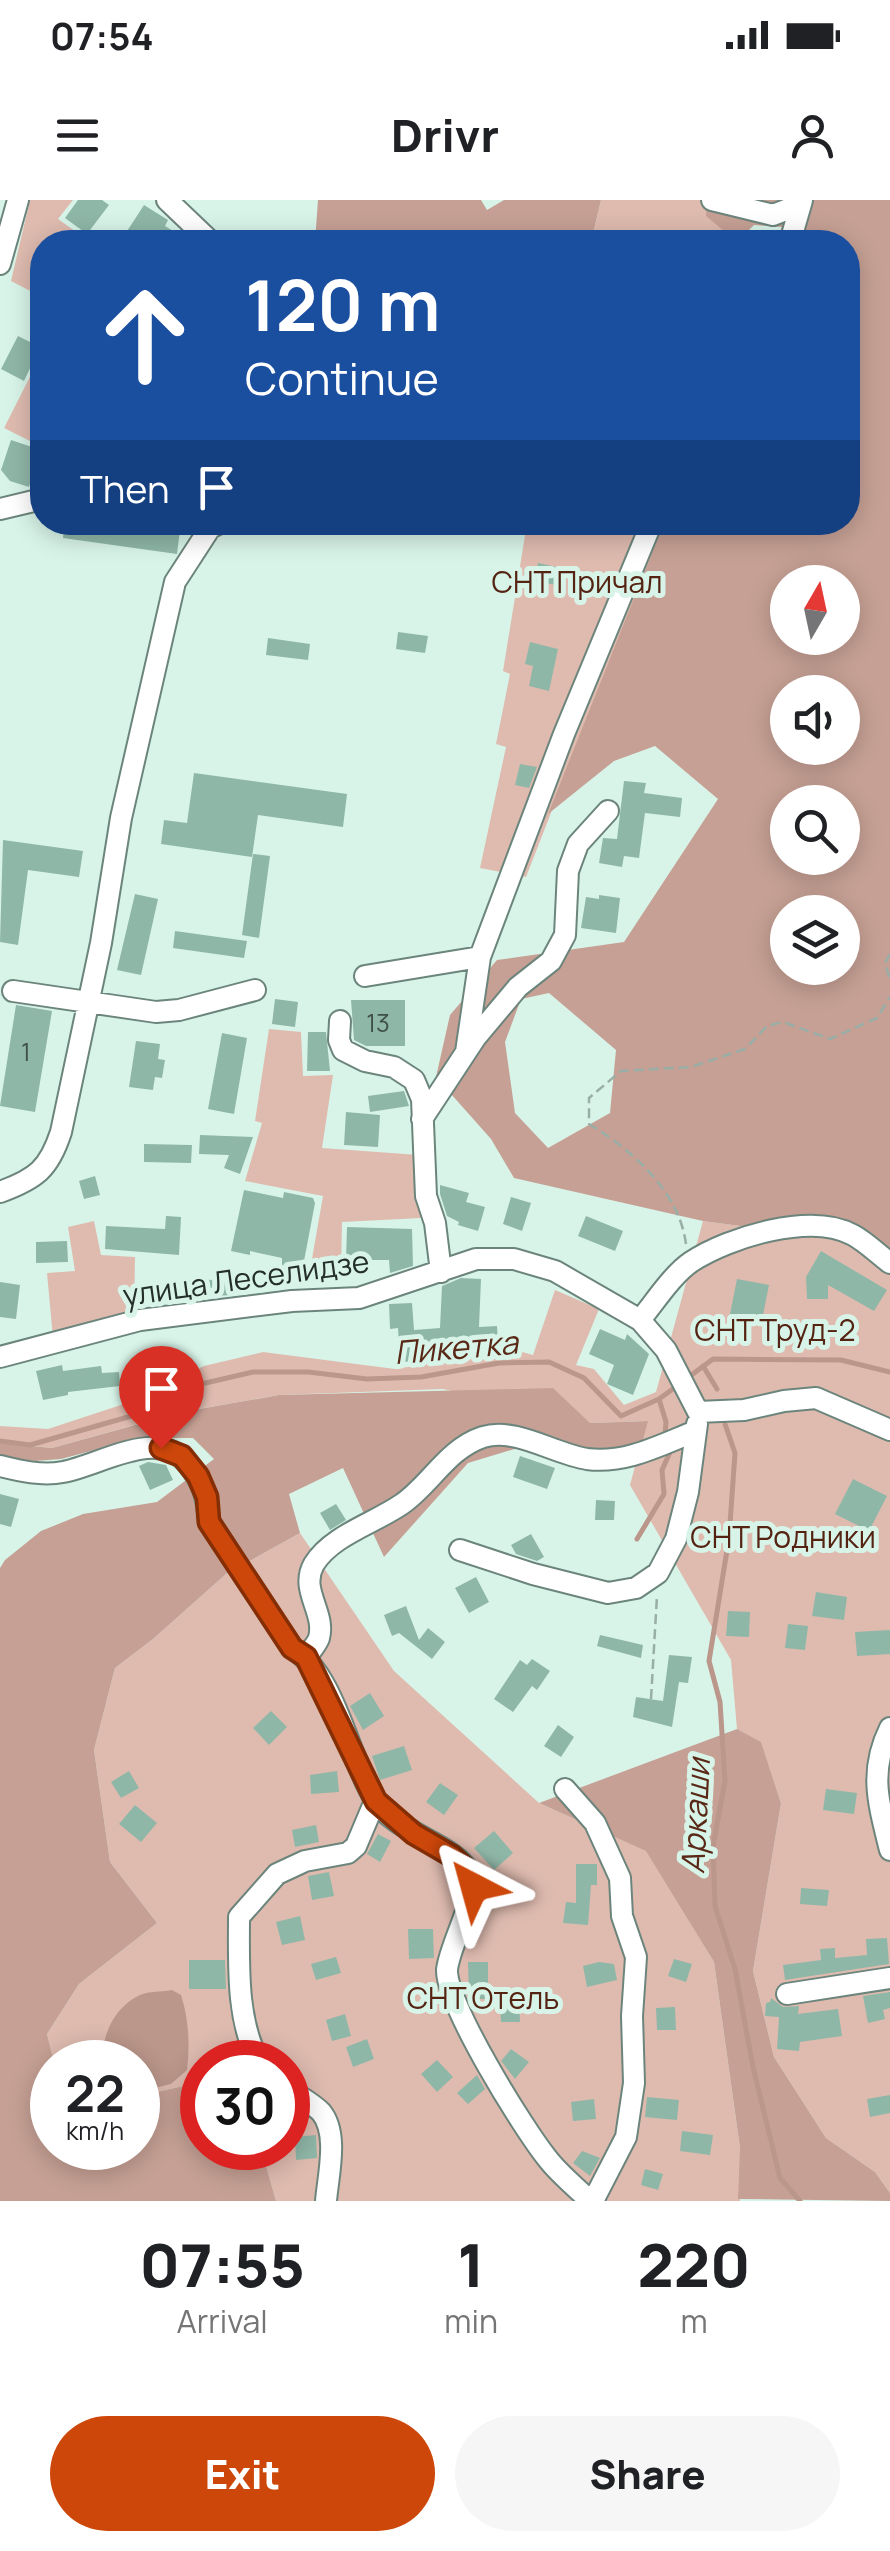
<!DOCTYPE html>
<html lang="en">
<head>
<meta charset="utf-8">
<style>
	:root { --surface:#fff; --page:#f6f6f6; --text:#202124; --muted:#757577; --accent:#cd470a }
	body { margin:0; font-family:Manrope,sans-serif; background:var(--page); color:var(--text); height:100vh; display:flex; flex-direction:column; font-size:38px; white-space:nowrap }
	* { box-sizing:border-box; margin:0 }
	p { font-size:32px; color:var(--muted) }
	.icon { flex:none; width:55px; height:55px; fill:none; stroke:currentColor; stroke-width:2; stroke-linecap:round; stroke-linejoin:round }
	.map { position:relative; height:2001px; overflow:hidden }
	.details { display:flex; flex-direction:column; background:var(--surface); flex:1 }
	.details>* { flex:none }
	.banner { position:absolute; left:30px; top:30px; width:830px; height:305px; border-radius:40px; box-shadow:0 5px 25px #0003; background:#1a4fa0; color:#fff; overflow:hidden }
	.needle { width:65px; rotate:9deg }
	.fabs { position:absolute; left:770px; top:365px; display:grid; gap:20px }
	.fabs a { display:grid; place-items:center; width:90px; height:90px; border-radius:50%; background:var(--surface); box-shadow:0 5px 25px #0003; font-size:50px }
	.speed { position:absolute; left:30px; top:1840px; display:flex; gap:20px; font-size:50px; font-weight:700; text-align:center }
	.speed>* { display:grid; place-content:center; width:130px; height:130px; border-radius:50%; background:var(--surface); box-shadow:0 5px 25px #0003; line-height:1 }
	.speed small { font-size:25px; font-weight:400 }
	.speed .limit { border:15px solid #d22; background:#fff; color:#111 }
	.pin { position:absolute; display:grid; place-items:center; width:85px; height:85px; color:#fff; margin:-102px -42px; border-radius:50% 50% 50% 0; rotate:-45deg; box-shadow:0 0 10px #0007 }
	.pin .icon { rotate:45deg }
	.me { position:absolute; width:110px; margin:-55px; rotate:321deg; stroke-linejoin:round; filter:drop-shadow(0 0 8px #0008) }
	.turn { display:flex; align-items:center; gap:35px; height:210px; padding:0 50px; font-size:45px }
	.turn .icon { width:130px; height:130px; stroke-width:2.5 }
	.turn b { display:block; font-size:70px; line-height:85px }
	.then { display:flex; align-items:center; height:95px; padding:0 50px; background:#0003; gap:20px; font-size:38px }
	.eta { display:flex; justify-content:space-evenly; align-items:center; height:170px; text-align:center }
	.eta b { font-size:60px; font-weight:800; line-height:70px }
	.cta { display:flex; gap:20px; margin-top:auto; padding:20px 50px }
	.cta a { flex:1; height:115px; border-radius:60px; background:var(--accent); color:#fff; font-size:40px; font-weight:800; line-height:115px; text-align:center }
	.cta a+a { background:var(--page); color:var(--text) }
	.status { display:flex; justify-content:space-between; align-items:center; height:70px; padding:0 50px; background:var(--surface); direction:ltr }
	.status svg { height:28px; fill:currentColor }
	header { display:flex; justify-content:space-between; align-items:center; height:130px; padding:0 50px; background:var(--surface); font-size:45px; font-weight:800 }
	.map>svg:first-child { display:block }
	.green { fill:#dfbbaf }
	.forest { fill:#c6a094; fill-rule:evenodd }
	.water { fill:#bb968a }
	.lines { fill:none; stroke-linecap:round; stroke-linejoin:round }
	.stream { stroke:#bb968a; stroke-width:5 }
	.building { fill:#8fb7a8 }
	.minor-casing { stroke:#6c857c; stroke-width:24 }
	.path { stroke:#99aea6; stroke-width:2.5; stroke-dasharray:10 5; stroke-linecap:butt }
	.minor { stroke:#fff; stroke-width:20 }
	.route-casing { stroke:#852e06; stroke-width:25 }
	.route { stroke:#cd470a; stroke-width:18 }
	.labels { text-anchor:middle; stroke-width:10; stroke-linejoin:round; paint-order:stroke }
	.number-label { font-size:25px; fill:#3f504a }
	.park-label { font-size:30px; fill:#542312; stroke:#d8f4e9 }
	.street-label { font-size:30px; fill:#242e2a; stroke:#d8f4e9 }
	.water-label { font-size:32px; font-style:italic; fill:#592816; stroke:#d8f4e9 }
</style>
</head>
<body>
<div class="status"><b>07:54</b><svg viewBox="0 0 49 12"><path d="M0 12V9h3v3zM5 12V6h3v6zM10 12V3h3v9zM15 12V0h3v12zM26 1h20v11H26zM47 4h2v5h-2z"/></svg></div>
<header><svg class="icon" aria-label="menu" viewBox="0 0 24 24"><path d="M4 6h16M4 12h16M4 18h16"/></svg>Drivr<svg class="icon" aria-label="person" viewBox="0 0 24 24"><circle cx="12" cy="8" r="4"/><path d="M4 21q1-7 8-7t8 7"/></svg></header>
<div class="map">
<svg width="890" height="2001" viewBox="0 0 890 2001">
	<rect width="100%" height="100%" fill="#d8f4e9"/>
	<path class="green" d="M30 0H73L58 19 89 41 42 42V97L11 81Z
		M601 0H707L737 42H591Z
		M38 161 42 164V247L4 228Z
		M527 323H664L526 677 480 668 506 547 496 544 510 474 503 471Z
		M269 829 301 832 303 876 333 875 322 948 419 955 421 1018 342 1022 341 1071 310 1070 323 996 245 981 262 923 255 921Z
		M94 1021 101 1055 135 1057 134 1113 53 1138 47 1073 75 1071 68 1027Z
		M703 1021 836 1039 890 1061V1993L875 1972 826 1938 774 1857 753 1771 781 1603 761 1543 737 1529 731 1460 630 1285 647 1221 590 1223 443 1189 279 1195 181 1212 52 1248 0 1243V1226L48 1229 133 1201 204 1166 263 1152 395 1169 515 1150 533 1155 555 1090 599 1109 576 1165 594 1169 624 1205 656 1192Z
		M300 1333 394 1471 539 1603 647 1651 714 1762 740 1948V2001H276L261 1948H288V1862H202V1882L161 1891 138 1901V1862H54L47 1834 79 1784 157 1723 110 1662 94 1550 115 1468 153 1439 226 1374Z"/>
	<path class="forest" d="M318 0H481L487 10 504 0H601L591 42H315Z
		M707 0H890V1061L836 1039 703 1021 514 978 491 939 436 877 450 815 497 760 624 742 718 599 655 546 614 561 548 614 664 323 848 322V42H775L782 27 754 25 737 42 706 16ZM788 382H842V438H788ZM788 492H842V548H788ZM788 602H842V658H788ZM788 712H842V768H788ZM549 793 616 850 610 913 548 948 515 913 505 842 521 799Z
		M553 1188 590 1223 648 1221 636 1265 581 1266 521 1247 468 1263 384 1357 343 1268 289 1294 300 1333 226 1374 153 1439 115 1468 94 1550 110 1662 157 1723 79 1784 47 1834 54 1862 52 1948H138V1901L161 1891 202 1882V1948H261L276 2001H0V1368L5 1360 41 1331 83 1314 157 1302 214 1259 193 1238H140L61 1259 35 1261 0 1257V1243L52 1248 182 1212 279 1195Z
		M737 1529 761 1542 781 1603 753 1771 774 1857 826 1938 875 1972 890 1993V2001L738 1999 740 1948 714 1762 646 1651 539 1603Z"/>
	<path class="water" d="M172 1790 181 1795C189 1820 190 1845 187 1870L171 1884 138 1892V1862H103C101 1836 114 1807 140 1795 149 1791 162 1792 172 1790Z"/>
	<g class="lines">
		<path class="stream" d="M703 1166 717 1189
			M686 1179 713 1159 841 1160 890 1172
			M659 1199 666 1222 665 1234
			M725 1224 735 1253 729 1338 709 1461 720 1502 725 1581 713 1646 715 1706 735 1769 753 1867 780 1978 800 2001
			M0 1241 30 1245 135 1215 171 1201 197 1185 253 1172H308L367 1179 421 1177 499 1163 549 1162 584 1178 621 1216 659 1199 677 1186
			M637 1339 664 1294 662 1270 671 1250"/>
	</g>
	<path class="building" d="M78 0H102L109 5 87 34 65 18Z
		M144 5 168 20 165 26 191 42H120Z
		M18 136 40 147 24 181 1 169Z
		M11 240 41 250 29 287 10 281 1 270Z
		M65 322H181L177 354 63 338Z
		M538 363 566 369 562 386 534 381Z
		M398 432 428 436 425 453 396 449Z
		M268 438 310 444 308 460 266 455Z
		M530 442 558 449 549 491 529 486 533 466 525 464Z
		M520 564 537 567 529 588 515 585Z
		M194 573 347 594 343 627 258 615 252 657 161 644 164 620 187 623Z
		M624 581 646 583 644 593 682 598 680 617 645 613 639 658 624 656 622 667 599 663 603 638 617 639Z
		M3 640 83 651 79 677 28 670 18 745 0 742Z
		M253 654 270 656 259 738 242 735Z
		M135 694 158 699 141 775 117 770Z
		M599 695 620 698 616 733 581 728 586 697 599 699Z
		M175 731 247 741 244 758 173 748Z
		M275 799 298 802 295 827 272 824Z
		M351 800H405V846H366L354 840Z
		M16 805 52 811 35 912 0 906Z
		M308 832H326L330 871H307Z
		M222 833 247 838 234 914 208 909Z
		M136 841 160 844 158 859 165 860 162 878 155 877 153 890 129 887Z
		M404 891 409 906 370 912 368 896Z
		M346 912 380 915 378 947 344 945Z
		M200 935 253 937 240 974 224 968 229 955 199 954Z
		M144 944 192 945 191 963 144 962Z
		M95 976 100 995 84 999 79 981Z
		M440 985 469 993 466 1002 485 1007 478 1031 458 1025 459 1022 447 1016 440 994Z
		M244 990 283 998 284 992 313 998 315 1003 301 1077 282 1073V1058L250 1051V1055L231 1051Z
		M511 997 531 1003 522 1031 503 1024Z
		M166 1016 181 1017 179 1055 105 1049 106 1026 165 1029Z
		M586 1016 623 1031 615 1051 578 1036Z
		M347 1027 412 1029 413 1066 390 1073 389 1060H346Z
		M67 1041 68 1062 36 1063V1042Z
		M821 1051 887 1090 874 1111 828 1085V1099H807L806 1077Z
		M213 1071H232V1095L180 1098 182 1078 213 1080Z
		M461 1078 481 1079 479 1127 497 1126 498 1143 422 1146 423 1161 400 1162 398 1128 390 1129 389 1104 412 1103 414 1130 440 1128 442 1086Z
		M737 1079 769 1085 762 1120 730 1114Z
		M0 1082 20 1085 16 1119 0 1117Z
		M600 1129 625 1140 627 1134 649 1154 633 1195 607 1184 614 1165 589 1154Z
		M62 1165 63 1171 101 1166 102 1173 119 1172 120 1186 68 1192V1195L43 1200 36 1171Z
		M520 1256 555 1268 547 1289 513 1277Z
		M148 1262 166 1265 173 1280 150 1290 139 1266Z
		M853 1279 887 1296 869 1331 835 1314Z
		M0 1294 19 1299 11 1327 0 1324Z
		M596 1300 615 1301 614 1320H595Z
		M336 1304 346 1320 330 1330 320 1313Z
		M531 1334 544 1357 537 1361 516 1354 511 1345Z
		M476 1377 489 1402 469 1413 455 1388Z
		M816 1392 847 1397 844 1420 812 1416Z
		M406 1406 419 1440 428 1428 445 1442 432 1459 399 1433 392 1436 384 1415Z
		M728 1411 750 1412 749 1437 726 1436Z
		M788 1424 808 1426 805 1450 785 1448Z
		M890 1430V1454L857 1456 855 1432Z
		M600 1435 643 1445 641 1458 597 1446Z
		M669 1455 692 1457 688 1483 679 1482 672 1527 633 1517 636 1497 663 1501Z
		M532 1459 550 1471 537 1490 532 1486 513 1512 494 1499 520 1460 527 1465Z
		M370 1493 384 1516 363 1530 350 1506Z
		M271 1511 287 1527 269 1545 253 1528Z
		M558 1525 574 1537 561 1557 544 1546Z
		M404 1546 412 1570 380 1580 372 1556Z
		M129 1571 139 1588 121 1598 111 1582Z
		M337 1571 339 1592 311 1594 310 1575Z
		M440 1583 458 1595 444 1615 426 1602Z
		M826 1589 857 1593 854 1614 823 1610Z
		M135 1605 157 1623 141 1642 119 1624Z
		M316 1625 319 1642 295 1647 292 1630Z
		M494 1631 513 1653 494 1670 474 1648Z
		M378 1634 391 1641 380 1662 367 1654Z
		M576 1664H597V1685H591L588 1725 563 1723 566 1702 576 1703Z
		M329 1672 334 1696 312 1700 308 1676Z
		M801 1688 829 1690 827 1706 800 1704Z
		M300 1716 305 1740 282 1745 276 1722Z
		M408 1729H433L434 1758 409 1759Z
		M887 1738 889 1764 785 1780 783 1765 821 1760 820 1749 835 1748V1758L867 1755 866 1739Z
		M336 1757 341 1773 316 1780 311 1764Z
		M674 1759 692 1764 686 1782 668 1776Z
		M189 1760H225L226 1789H189Z
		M468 1762H488V1799H469Z
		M599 1762 614 1764 617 1780 587 1787 583 1766Z
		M890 1792V1808L883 1810 885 1819 868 1823 863 1796Z
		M519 1796 520 1822H501L500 1797Z
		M771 1798 783 1807 799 1806 798 1814 838 1809 842 1836 800 1842 799 1851 777 1849 779 1817 765 1816 766 1803 770 1802Z
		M675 1807 676 1830H657L656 1808Z
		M345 1814 351 1836 332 1841 326 1820Z
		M367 1839 374 1859 353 1867 346 1847Z
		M511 1849 529 1862 515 1879 501 1861Z
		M437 1860 453 1877 437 1892 421 1874Z
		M477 1875 485 1889 468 1904 457 1893Z
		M890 1895V1913L870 1917 867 1899Z
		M647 1897 679 1900 677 1920 645 1917Z
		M594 1899 596 1919 573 1921 571 1902Z
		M682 1931 713 1935 710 1955 680 1951Z
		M316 1935 317 1958 296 1960 295 1937Z
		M582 1951 600 1958 590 1976 573 1963Z
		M645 1969 663 1974 658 1990 641 1985Z"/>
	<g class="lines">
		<defs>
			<path id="minor" d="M167 0 211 42
				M712 0 773 15 801 4 802 0
				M790 42 801 4
				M0 64 18 0
				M0 309 42 299
				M365 776 480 757
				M13 791 156 812 179 810 255 790
				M340 821 339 840 343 850 365 861 394 867 414 880 422 899 426 996 435 1023 441 1072
				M466 852 480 757 564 534 652 322
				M422 919 476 837 518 787 551 761 565 735 568 671 578 644 608 611
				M0 992C36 979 49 969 61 932L101 743 121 618 175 382 210 328 222 322
				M640 1120C655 1102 672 1075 691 1062 729 1037 811 1012 853 1035 866 1042 878 1054 890 1063
				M0 1157 140 1120 292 1101 359 1098 476 1059H514L555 1071 640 1120 666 1150 698 1212 744 1210 784 1201 816 1198 890 1230
				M0 1266C20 1271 42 1276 63 1272 99 1266 158 1226 188 1264 203 1282 207 1298 209 1322L292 1448C336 1475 348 1557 375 1600 396 1634 455 1643 471 1675 480 1693 449 1745 447 1770 446 1804 523 1928 547 1958 559 1974 576 1987 590 2001
				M460 1350 533 1374 608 1393 636 1388 658 1373 676 1339 688 1292 697 1224
				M307 1457C310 1451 317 1444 319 1438 326 1412 299 1390 314 1364 332 1335 375 1323 402 1304 431 1284 447 1249 483 1237 516 1227 554 1254 587 1259 626 1264 660 1245 696 1231
				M890 1528C868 1572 879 1605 890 1650
				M565 1589 595 1623 620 1678 622 1716 636 1757 632 1816 634 1883 626 1937 593 2001
				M787 1794 890 1778
				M259 1862C236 1820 239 1764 239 1717L277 1674 305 1661 348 1653 356 1646 375 1601
				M288 1888C298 1896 312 1903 321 1912 339 1933 328 1976 326 2001"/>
		</defs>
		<use href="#minor" class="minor-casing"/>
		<path class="path" d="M890 754 885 763 890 779
			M686 1044C679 991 632 950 589 924V898L621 871 691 867 745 849 767 826 783 822 830 839 877 818 890 797
			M651 1499 657 1396"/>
		<use href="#minor" class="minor"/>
	</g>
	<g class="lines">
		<defs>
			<path id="route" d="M161 1248 182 1256 198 1276 207 1297 209 1322 292 1448 306 1457 376 1601 414 1634 452 1656 471 1674 474 1687"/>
		</defs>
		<use href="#route" class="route-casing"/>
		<use href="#route" class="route"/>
	</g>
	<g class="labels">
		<g class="number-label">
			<text x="378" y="832">13</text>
			<text x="26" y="861">1</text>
		</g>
		<g class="park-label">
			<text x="577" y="393">СНТ Причал</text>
			<text x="775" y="1141">СНТ Труд-2</text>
			<text x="783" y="1348">СНТ Родники</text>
			<text x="483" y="1809">СНТ Отель</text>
		</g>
		<g class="street-label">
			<text transform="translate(246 1079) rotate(-8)" y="10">улица Леселидзе</text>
		</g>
		<g class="water-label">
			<text transform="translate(456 1148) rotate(-5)" y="11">Пикетка</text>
			<text transform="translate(696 1616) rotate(-87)" y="11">Аркаши</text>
		</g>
	</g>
</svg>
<div class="fabs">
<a><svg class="needle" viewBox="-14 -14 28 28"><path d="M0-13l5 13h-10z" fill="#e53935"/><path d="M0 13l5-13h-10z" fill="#757577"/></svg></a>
<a><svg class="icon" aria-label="sound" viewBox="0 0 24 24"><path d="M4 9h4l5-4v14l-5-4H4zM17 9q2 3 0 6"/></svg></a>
<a><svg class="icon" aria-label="search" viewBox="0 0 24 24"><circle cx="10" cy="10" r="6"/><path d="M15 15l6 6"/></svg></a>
<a><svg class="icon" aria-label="layers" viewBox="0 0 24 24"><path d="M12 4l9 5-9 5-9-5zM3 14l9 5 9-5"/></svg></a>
</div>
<div class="speed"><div>22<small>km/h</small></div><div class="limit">30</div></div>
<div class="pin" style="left:161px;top:1248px;background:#d93025"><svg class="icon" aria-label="arrive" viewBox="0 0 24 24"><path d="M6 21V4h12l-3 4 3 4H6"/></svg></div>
<svg class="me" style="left:474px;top:1687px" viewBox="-20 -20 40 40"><path d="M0-17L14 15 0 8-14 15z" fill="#cd470a" stroke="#fff" stroke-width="4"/></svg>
<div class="banner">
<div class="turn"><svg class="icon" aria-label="ahead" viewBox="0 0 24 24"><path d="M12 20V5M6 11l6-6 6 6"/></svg><div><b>120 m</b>Continue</div></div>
<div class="then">Then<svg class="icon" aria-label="arrive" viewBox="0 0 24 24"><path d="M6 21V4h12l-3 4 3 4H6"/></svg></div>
</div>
</div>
<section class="details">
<div class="eta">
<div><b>07:55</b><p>Arrival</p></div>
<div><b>1</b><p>min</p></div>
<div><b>220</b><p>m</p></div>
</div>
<div class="cta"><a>Exit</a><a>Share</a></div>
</section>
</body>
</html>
